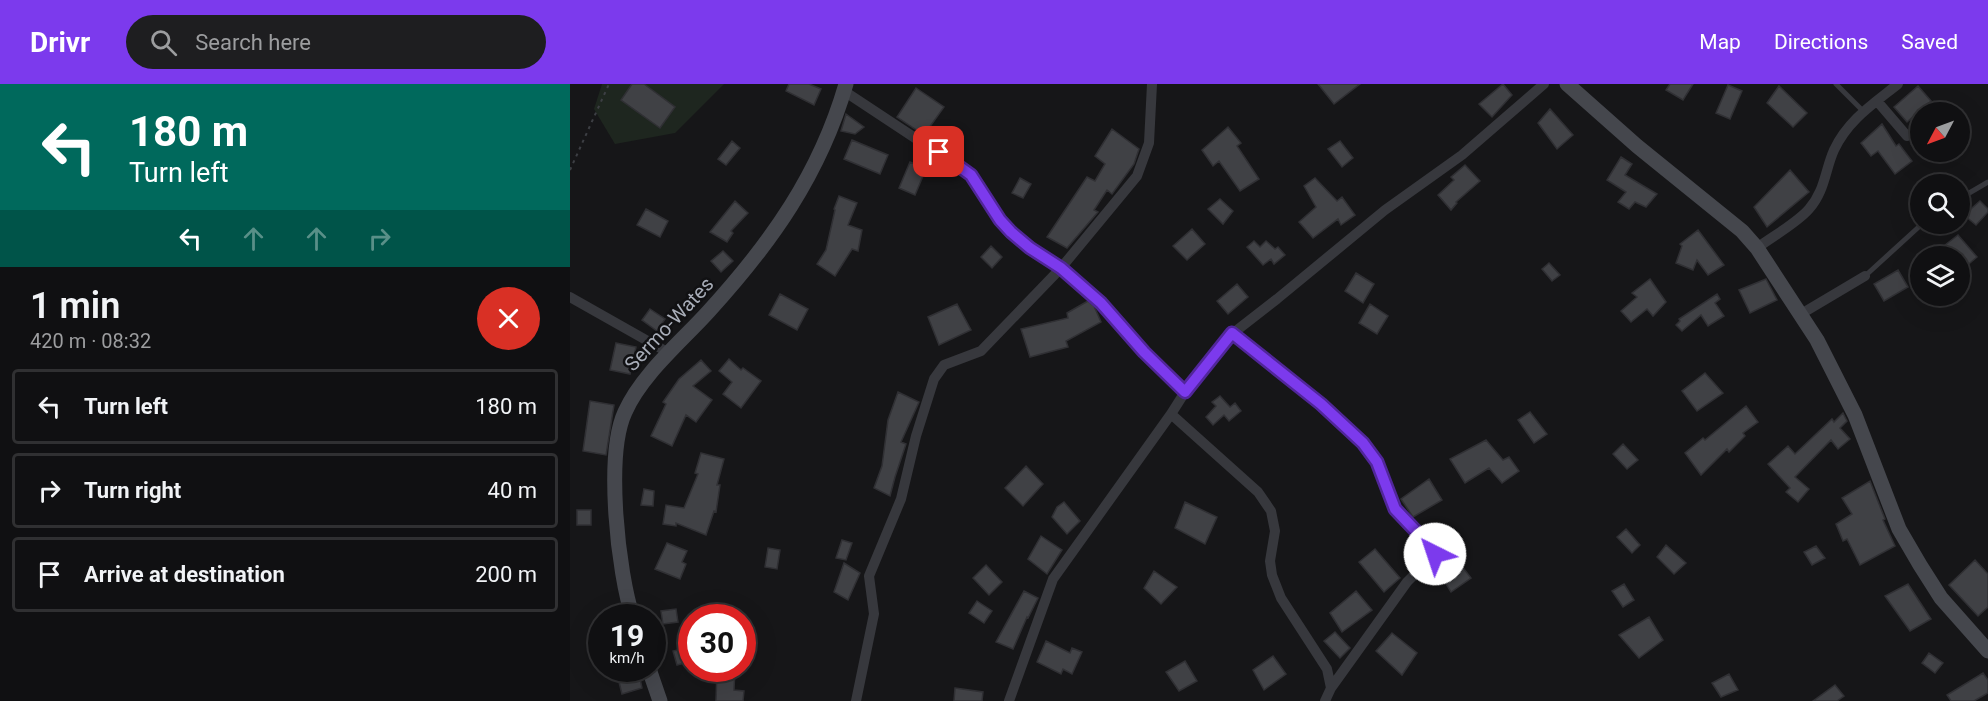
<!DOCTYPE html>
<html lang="en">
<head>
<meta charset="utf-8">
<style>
	:root { --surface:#101012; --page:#1e1e20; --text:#f1f3f6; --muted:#9c9d9f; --line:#303032; --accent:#7c3aed }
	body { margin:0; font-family:Roboto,sans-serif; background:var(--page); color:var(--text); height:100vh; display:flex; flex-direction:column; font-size:22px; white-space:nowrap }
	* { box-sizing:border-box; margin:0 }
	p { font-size:20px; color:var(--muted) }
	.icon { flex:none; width:33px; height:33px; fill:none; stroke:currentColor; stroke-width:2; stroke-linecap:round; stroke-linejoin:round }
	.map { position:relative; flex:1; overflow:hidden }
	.drawer { display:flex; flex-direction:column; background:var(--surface); width:570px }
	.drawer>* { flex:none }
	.hud { background:#00695c; color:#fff; overflow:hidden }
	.needle { width:39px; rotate:229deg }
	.buttons { position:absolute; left:1340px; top:18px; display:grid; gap:12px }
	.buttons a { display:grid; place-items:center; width:60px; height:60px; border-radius:50%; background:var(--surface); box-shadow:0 6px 24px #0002,0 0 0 2px var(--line); font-size:30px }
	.speed { position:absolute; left:18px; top:520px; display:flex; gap:12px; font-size:30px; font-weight:700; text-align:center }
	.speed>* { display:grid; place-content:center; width:78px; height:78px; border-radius:50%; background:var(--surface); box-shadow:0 6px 24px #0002,0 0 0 2px var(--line); line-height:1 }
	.speed small { font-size:15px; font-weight:400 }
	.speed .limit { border:9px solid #d22; background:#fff; color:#111 }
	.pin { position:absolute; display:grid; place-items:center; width:51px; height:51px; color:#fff; margin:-26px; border-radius:12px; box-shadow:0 3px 9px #0006 }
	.me { position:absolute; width:66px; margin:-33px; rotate:319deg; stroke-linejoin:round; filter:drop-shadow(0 0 4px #0008) }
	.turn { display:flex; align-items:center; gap:21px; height:126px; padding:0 30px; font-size:27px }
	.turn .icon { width:78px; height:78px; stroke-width:2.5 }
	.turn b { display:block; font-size:42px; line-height:51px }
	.lanes { display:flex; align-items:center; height:57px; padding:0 30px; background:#0003; justify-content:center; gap:30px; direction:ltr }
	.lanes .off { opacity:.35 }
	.round { display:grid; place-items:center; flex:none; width:63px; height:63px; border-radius:32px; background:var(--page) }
	.head { display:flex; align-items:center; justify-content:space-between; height:102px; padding:0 30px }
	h1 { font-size:36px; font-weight:600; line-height:45px }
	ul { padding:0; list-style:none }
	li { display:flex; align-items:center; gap:18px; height:75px; margin:0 12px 9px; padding:0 18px; border:3px solid var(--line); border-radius:6px }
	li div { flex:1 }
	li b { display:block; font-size:22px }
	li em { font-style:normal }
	header { display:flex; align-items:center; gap:36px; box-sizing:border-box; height:84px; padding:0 30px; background:var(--accent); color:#fff }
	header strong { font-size:28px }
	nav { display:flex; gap:33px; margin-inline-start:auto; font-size:21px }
	.search { width:420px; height:54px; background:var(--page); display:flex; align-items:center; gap:15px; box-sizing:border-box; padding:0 21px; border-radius:33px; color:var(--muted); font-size:22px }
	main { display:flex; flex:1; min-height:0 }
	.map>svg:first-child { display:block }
	.green { fill:#1e261f }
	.building { fill:#404145; stroke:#303034; stroke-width:1.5 }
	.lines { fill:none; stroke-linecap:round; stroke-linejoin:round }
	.path { stroke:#3d3f44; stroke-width:2; stroke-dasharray:3 4.5; stroke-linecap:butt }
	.lane { stroke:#37383d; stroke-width:5 }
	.street { stroke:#37383d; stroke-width:10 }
	.secondary { stroke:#45474d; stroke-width:15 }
	.route-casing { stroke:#51269a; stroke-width:15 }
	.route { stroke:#7c3aed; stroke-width:10 }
	.labels { text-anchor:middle; stroke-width:5; stroke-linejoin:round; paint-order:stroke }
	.street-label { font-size:20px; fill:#a8adb8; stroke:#111113 }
</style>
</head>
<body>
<header>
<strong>Drivr</strong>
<div class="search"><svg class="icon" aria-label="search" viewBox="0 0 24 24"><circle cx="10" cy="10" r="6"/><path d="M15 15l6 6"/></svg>Search here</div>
<nav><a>Map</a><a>Directions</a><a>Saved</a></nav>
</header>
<main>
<section class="drawer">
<div class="hud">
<div class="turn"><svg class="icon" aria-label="left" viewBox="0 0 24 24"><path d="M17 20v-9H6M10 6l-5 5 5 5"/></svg><div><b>180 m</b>Turn left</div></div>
<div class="lanes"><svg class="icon" aria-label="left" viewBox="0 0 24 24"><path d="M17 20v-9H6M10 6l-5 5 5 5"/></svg><svg class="icon off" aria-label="ahead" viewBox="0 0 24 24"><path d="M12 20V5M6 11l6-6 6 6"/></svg><svg class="icon off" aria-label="ahead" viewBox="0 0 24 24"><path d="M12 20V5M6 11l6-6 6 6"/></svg><svg class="icon off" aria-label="right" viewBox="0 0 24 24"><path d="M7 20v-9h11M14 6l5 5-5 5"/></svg></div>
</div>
<div class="head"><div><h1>1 min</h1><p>420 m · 08:32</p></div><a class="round" style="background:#d93025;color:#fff"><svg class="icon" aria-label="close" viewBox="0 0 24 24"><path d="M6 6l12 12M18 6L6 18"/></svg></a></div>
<ul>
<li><svg class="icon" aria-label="left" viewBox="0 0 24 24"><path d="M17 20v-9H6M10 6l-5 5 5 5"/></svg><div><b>Turn left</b></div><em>180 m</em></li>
<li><svg class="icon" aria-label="right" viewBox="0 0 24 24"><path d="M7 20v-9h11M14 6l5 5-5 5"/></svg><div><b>Turn right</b></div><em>40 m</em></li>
<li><svg class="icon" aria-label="arrive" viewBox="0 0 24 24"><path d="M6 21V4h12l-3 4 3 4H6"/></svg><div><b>Arrive at destination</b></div><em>200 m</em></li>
</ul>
</section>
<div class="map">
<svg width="1418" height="617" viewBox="0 0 1418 617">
	<rect width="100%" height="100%" fill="#161618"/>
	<path class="green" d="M32 0H154L105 49 45 60 24 25Z"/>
	<path class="building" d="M62 0H74L105 23 90 44 51 16Z
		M219 0H239L251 5 244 21 216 7Z
		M748 0H790L764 20Z
		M933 0 942 11 922 33 909 20Z
		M1100 0H1123L1113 16 1096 6Z
		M1158 1 1172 7 1160 35 1146 29Z
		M1209 2 1237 29 1223 43 1197 19Z
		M1348 2 1361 17 1337 38 1324 23Z
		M346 4 374 23 354 51 327 33Z
		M980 25 1003 51 987 65 968 39Z
		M276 30 294 43 285 50 271 47Z
		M1312 40 1326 62 1329 60 1342 77 1325 90 1308 67 1301 72 1291 59Z
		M658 43 671 59 667 62 689 95 670 107 649 77 643 82 632 66Z
		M542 45 569 65 564 80 542 110 537 106 524 126 528 128 497 164 477 153 517 93 525 97 535 80 525 72Z
		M282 56 318 71 310 90 274 75Z
		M162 57 170 64 156 81 148 75Z
		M770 57 783 74 772 83 758 65Z
		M1051 73 1062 80 1055 91 1087 110 1076 123 1065 118 1059 125 1048 118 1056 108 1037 96Z
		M340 78 356 85 345 111 329 104Z
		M895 81 910 97 886 118 887 119 881 126 868 111 884 96 881 93Z
		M1220 86 1239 108 1197 143 1184 123Z
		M450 94 461 100 453 114 442 109Z
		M745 94 767 117 772 113 785 131 771 141 768 135 743 154 729 138 746 123 734 102Z
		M269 112 287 119 278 141 292 146 288 167 282 165 265 192 247 180 256 166 265 126 264 125Z
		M650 115 663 127 653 140 638 125Z
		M165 117 178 129 161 147 163 149 157 158 140 148Z
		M1410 117 1418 125V128L1406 141 1394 131Z
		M76 125 98 137 90 153 67 141Z
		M622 145 635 160 617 176 603 162Z
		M1128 146 1154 181 1138 191 1127 176 1123 186 1106 179 1112 162 1110 160Z
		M1388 151 1407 173 1394 184 1389 178V172H1384L1375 161Z
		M684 157 690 163 696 157 705 165 708 163 715 171 704 180 701 175 693 181 677 163Z
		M421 162 432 173 422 184 411 173Z
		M153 167 163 177 151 188 141 177Z
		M979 179 990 191 982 197 972 185Z
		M1328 186 1338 203 1314 217 1304 200Z
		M786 189 804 200 793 219 775 207Z
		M1080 195 1096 218 1083 232 1077 225 1061 238 1051 227 1067 213 1062 209Z
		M1196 195 1207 216 1180 229 1169 206Z
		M667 200 678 213 658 230 647 217Z
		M210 210 238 225 227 246 199 231Z
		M1147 210 1150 215 1145 219 1154 232 1138 242 1131 231 1112 247 1106 241 1110 237 1109 235Z
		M518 217 524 222 531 238 496 257 498 263 460 273 451 245 498 234 497 229Z
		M387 220 401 246 369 261 358 233Z
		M800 220 818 232 807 250 789 239Z
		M80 225 95 235 87 247 72 236Z
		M46 259 66 263 60 290 40 286Z
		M159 275 171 286 173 284 191 297 171 324 153 310 162 298 149 287Z
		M131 276 141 287 123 302 142 316 126 338 116 331 102 362 81 352 96 320 93 318 109 295Z
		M1135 289 1153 309 1127 327 1112 307Z
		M328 308 349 318 331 358 336 360 325 393 320 412 304 404 312 382 318 336Z
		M650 312 660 323 665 319 671 327 659 337 654 331 643 341 636 333 646 322 642 318Z
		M20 317 44 321 36 371 13 367Z
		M1176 322 1188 338 1173 349 1175 352 1159 368 1157 365 1131 391 1115 369 1133 354 1135 356Z
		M960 328 977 350 964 359 948 336Z
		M1273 329 1277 337 1270 344 1280 355 1268 365 1261 356 1225 393 1239 405 1228 418 1216 408 1220 404 1198 380 1218 362 1225 370 1262 335 1264 338Z
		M916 356 933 376 939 373 949 387 932 399 919 384 895 399 880 375Z
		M1053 360 1068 376 1057 385 1043 370Z
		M131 369 154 375 147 401H150L146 428 144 427 136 451 106 439V442L93 440 96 421 114 424 128 390 125 389Z
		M456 382 473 400 453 422 435 404Z
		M859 395 872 416 843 433 831 415Z
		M1300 397 1315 435 1313 436 1325 462 1290 481 1277 455 1273 457 1266 440 1282 430 1272 414Z
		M74 405 84 407 83 422 71 421Z
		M494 418 510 437 497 450 482 433 487 423Z
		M615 418 647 433 635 460 605 444Z
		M7 426H21V441H7Z
		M1056 445 1070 461 1062 469 1047 453Z
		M471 452 492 466 477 490 458 475Z
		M272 456 282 459 276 476 266 474Z
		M97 459 117 467 112 478 116 480 110 495 85 485Z
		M1096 461 1116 479 1104 490 1087 473Z
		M1246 462 1255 474 1242 481 1234 468Z
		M198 464 210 466 207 485 195 483Z
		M805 465 830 494 814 508 789 478Z
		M884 472 901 494 881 508 868 487Z
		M1405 476 1418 490V523L1408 532 1379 501Z
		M274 479 290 489 278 516 264 508Z
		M416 481 432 498 419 511 403 494Z
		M584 487 607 503 591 520 574 504Z
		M1054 500 1064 516 1053 523 1042 507Z
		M1338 500 1361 535 1340 547 1315 512Z
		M454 507 468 514 458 534 457 533 443 565 426 558Z
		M786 507 802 526 772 548 760 529Z
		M407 517 422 527 414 539 399 529Z
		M106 525 108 538 93 540 91 527Z
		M1079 533 1093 556 1069 574 1049 551Z
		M765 548 780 564 770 574 754 557Z
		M822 549 847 569 832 591 806 567Z
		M476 557 500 569 502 564 512 568 502 590 493 585 491 590 467 578Z
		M122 563V577L107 581 103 567Z
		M1359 569 1373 579 1365 589 1352 579Z
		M703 572 716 590 694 606 683 586Z
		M615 577 627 597 609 607 596 588Z
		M49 585H68L72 604 52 610 49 598 54 597Z
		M147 585H165L164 606 174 607 173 617H146Z
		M1413 589 1418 596V609L1404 617H1381L1377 611Z
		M1159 590 1168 606 1151 613 1142 599Z
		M1265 601 1274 612 1267 617H1243Z
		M385 604 413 608 412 617H384Z"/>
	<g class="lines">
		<path class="path" d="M0 86 39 0"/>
		<path class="lane" d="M1266 0 1293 27
			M1389 115 1418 98
			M1295 192 1352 140"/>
		<path class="street" d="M274 7 401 91 430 136 441 148 491 184 567 92 579 59 582 0
			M1307 17 1337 52
			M1187 164C1203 152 1227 139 1239 125 1255 107 1255 86 1264 66 1278 36 1303 20 1328 0
			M0 213 99 269
			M1231 230 1295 192
			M662 250 751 320 793 359 807 378 825 425 865 467V470L837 498 761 604
			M286 617 304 530 299 492 331 415 346 352 364 295 374 281 411 267 491 184 531 218 574 268 615 308
			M439 617 483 495 601 330
			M755 617 761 604 757 585 711 514 702 491 700 477 705 447 701 427 688 408 601 330 615 308 662 250 707 215 815 126 892 71 974 0"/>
		<path class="secondary" d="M997 0 1067 62 1172 147 1187 164 1247 256 1285 331 1329 445 1350 481 1371 514 1418 567
			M63 534C48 489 35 371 55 328 72 290 111 258 139 227 201 159 250 90 276 0
			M79 585 90 617"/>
	</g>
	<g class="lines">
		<defs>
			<path id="route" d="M369 68 401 91 430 136 441 148 460 164 491 184 531 219 574 268 615 308 662 249 751 320 793 359 807 378 825 425 863 465 865 470"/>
		</defs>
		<use href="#route" class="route-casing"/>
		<use href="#route" class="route"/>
	</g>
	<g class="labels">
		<g class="street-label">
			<text transform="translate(99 240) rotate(-47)" y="7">Sermo-Wates</text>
		</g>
	</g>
</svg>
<div class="buttons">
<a><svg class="needle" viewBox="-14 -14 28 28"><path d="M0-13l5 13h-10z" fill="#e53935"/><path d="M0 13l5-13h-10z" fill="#9c9d9f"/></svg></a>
<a><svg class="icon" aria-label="search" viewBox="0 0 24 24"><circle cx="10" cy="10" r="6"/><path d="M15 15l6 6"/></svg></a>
<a><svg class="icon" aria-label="layers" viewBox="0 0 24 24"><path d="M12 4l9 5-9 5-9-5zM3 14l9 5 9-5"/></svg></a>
</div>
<div class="speed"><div>19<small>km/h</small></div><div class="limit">30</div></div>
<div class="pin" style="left:369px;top:68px;background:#d93025"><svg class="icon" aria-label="arrive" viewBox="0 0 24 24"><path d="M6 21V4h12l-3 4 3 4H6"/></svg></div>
<svg class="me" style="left:865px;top:470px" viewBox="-20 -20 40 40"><circle r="19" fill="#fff"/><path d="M0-13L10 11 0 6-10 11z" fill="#7c3aed"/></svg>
</div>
</main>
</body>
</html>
